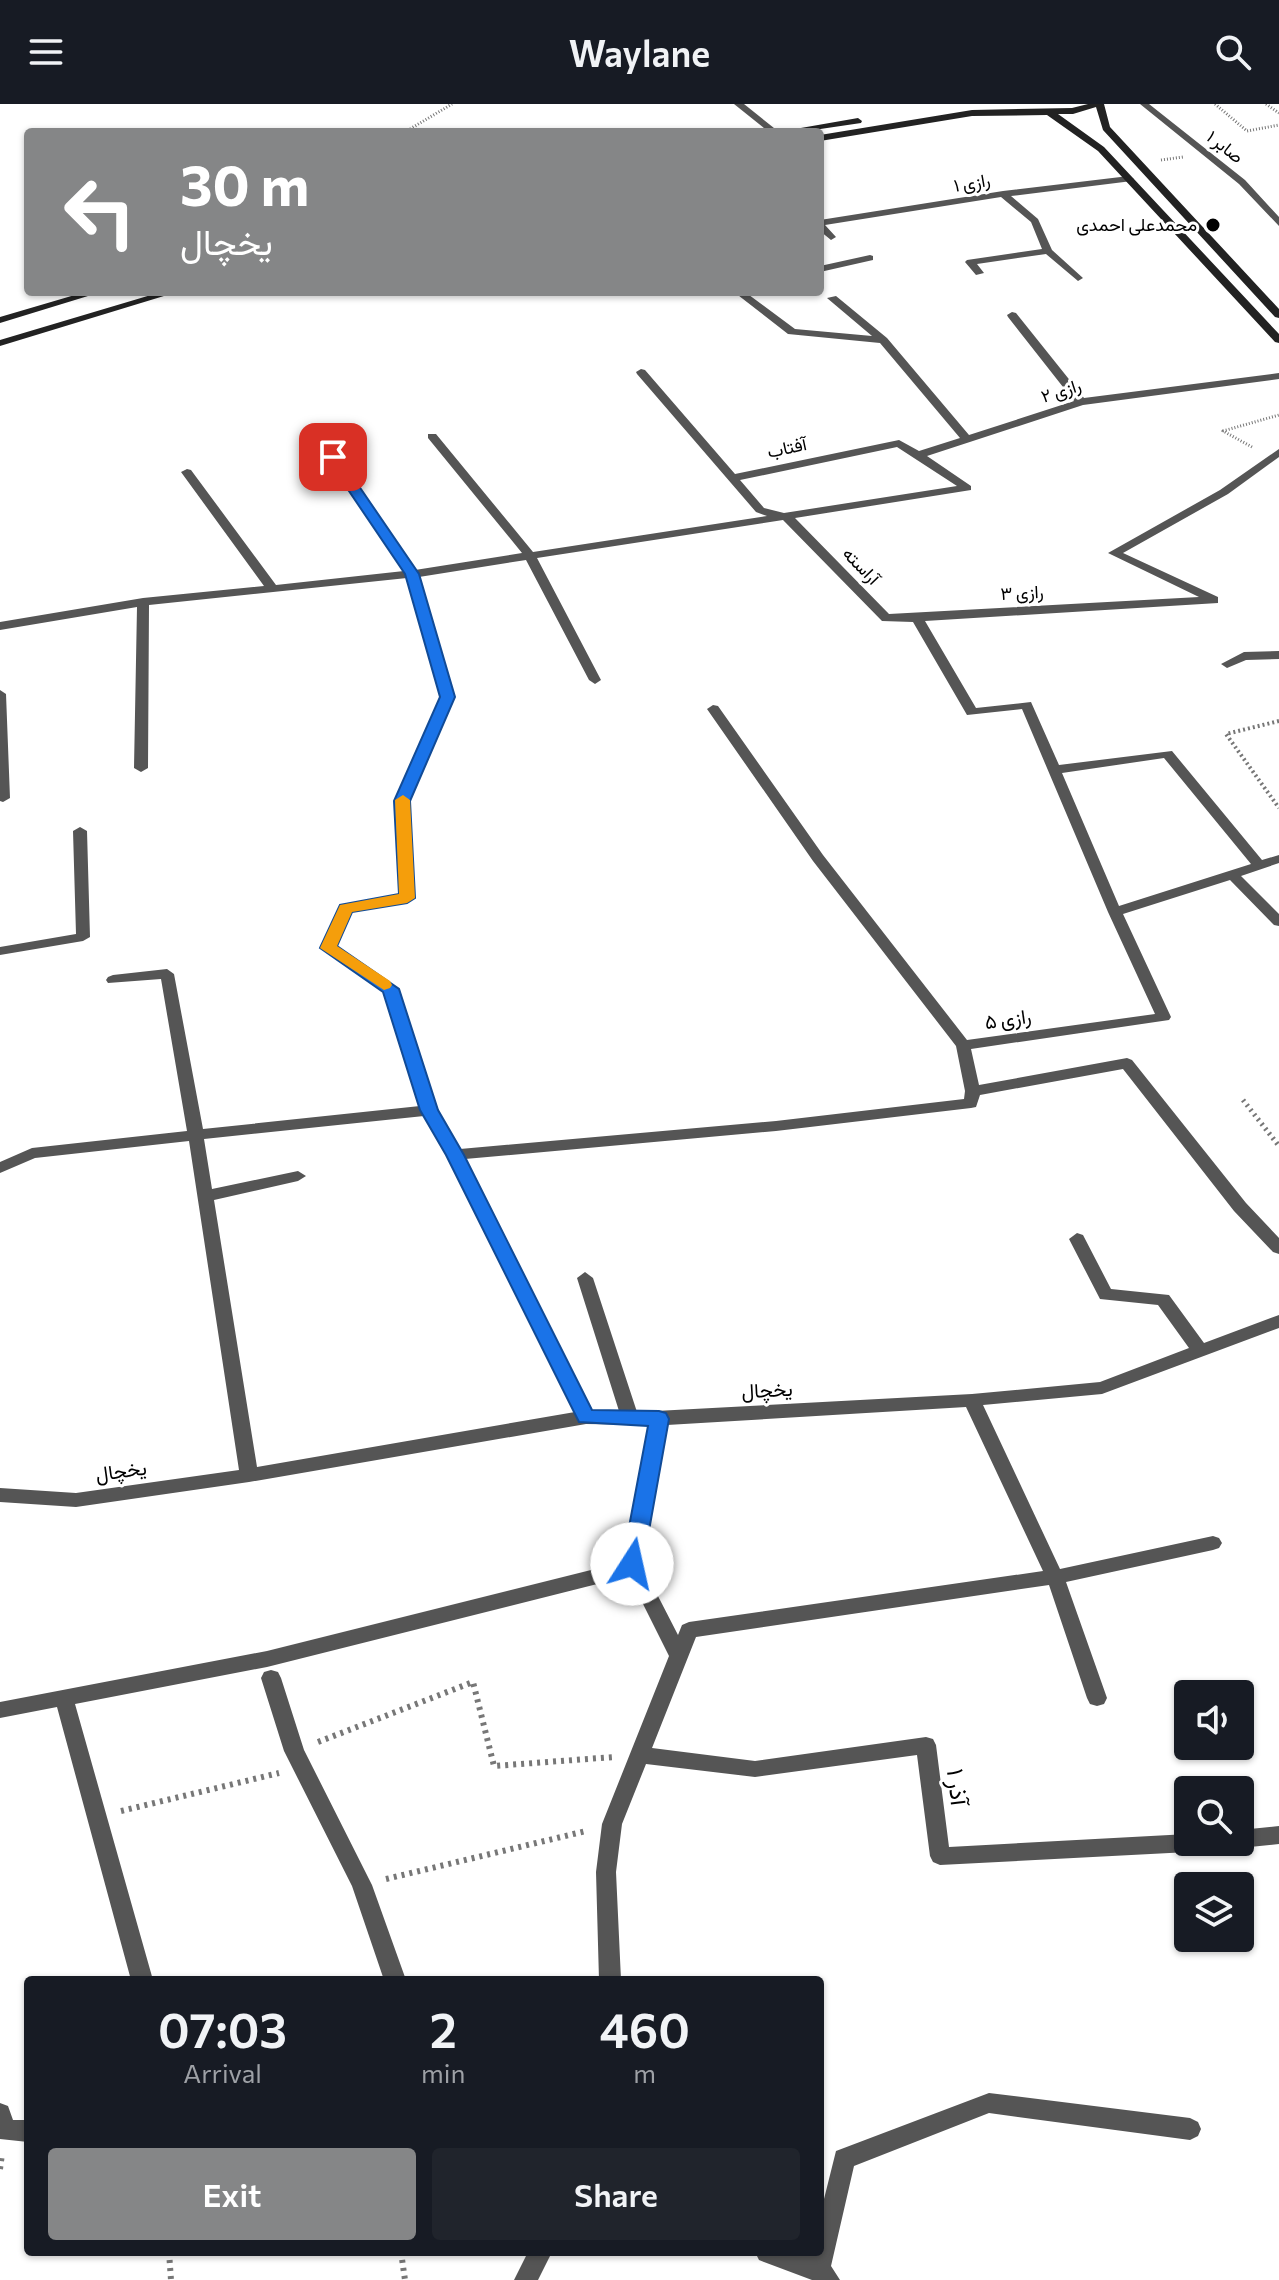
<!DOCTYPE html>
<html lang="en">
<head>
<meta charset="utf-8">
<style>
	:root { --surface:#171b24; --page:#20242c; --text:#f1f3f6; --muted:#9ea1a6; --accent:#858687 }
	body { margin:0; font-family:Commissioner,Vazirmatn,sans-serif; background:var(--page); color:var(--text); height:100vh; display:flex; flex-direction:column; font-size:30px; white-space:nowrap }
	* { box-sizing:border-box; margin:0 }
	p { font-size:26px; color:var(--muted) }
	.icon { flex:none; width:44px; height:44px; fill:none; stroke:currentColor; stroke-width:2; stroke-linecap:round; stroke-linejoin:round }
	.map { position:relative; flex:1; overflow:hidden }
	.panel { position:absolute; left:24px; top:1872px; width:800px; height:280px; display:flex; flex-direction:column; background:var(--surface); border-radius:8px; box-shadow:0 2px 6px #0004 }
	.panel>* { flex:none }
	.banner { position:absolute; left:24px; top:24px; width:800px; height:168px; border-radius:8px; box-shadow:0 2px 6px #0004; background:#858687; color:#fff; overflow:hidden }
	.tools { position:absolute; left:1174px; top:1576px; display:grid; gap:16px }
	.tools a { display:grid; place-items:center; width:80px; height:80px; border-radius:8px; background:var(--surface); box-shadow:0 2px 6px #0004; font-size:40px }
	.pin { position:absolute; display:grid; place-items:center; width:68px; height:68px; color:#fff; margin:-34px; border-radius:16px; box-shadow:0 4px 12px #0006 }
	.me { position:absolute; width:88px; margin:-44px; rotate:10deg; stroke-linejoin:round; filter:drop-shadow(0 0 6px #0008) }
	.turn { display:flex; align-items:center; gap:28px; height:168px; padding:0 24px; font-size:36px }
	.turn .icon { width:104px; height:104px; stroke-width:2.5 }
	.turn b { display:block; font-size:56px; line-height:68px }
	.eta { display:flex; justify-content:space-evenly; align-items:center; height:136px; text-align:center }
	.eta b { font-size:48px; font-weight:600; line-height:56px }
	.primary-button { display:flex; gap:16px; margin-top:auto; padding:16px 24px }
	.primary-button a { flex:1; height:92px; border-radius:8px; background:var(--accent); color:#fff; font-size:32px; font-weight:600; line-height:92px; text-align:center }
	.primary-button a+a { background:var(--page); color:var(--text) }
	header { display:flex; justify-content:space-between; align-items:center; height:104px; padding:0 24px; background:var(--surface); font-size:36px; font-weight:600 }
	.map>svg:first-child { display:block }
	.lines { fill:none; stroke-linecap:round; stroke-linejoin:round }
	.path-far3 { stroke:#777; stroke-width:3; stroke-dasharray:1 2; stroke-linecap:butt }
	.path-far2 { stroke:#777; stroke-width:4; stroke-dasharray:2 3; stroke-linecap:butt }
	.path-far1 { stroke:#777; stroke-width:5; stroke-dasharray:2 4; stroke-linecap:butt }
	.path { stroke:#777; stroke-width:6; stroke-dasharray:3 5; stroke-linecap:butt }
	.street { fill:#555; fill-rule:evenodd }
	.secondary { fill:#222; fill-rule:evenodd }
	.route { fill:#1a73e8; stroke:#114b97; stroke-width:2 }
	.slow { fill:#f59e0b }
	.poi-dot { fill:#000; stroke:#fff; stroke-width:3 }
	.labels { text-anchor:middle; stroke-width:6; stroke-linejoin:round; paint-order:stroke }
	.far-street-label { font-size:18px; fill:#000; stroke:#fff }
	.far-poi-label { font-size:18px; fill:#000; stroke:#fff; text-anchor:end }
	.street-label { font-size:20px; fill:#000; stroke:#fff }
	.near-street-label { font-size:24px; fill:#000; stroke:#fff }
</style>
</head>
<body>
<header><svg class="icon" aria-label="menu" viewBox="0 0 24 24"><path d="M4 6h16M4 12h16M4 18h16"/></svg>Waylane<svg class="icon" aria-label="search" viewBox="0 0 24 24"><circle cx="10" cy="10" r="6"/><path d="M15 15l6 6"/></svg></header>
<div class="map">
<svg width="1279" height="2176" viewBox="0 0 1279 2176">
	<rect width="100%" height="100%" fill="#fff"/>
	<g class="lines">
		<path class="path-far3" d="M1215 0 1247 27 1279 21
			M1266 0 1279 9
			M405 28 452 0
			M1161 56 1183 53
			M1252 343 1223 327 1279 311"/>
		<path class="path-far2" d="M1279 617 1226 630 1279 704"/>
		<path class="path-far1" d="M1243 996 1279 1042"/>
		<path class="path" d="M318 1638 473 1578 494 1662 614 1653
			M121 1707 279 1669
			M386 1775 586 1727
			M0 2065 2 2050
			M169 2148 171 2176
			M401 2148 405 2176"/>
		<path class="street" d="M734 0H744L779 28H769Z
			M1140 0H1149L1245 76 1279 113V122L1239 80Z
			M1129 72 1134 75 1132 77 1011 92 1038 115 1052 146 1083 174 1078 177 1046 150 977 160 984 169 976 171 965 158 967 156 1042 145 1031 118 1001 93 825 121 836 133 831 136 820 127V116L1003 87Z
			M870 151 873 152V156L820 168V162Z
			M734 188H745L795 225 872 232 827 194 836 192 887 234 969 331 1074 297 1008 213 1007 211 1012 208 1016 209 1084 294 1279 269V275L1083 301 927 352 971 382V386L795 414 889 510 1199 493 1108 449 1220 386 1279 345V353L1228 390 1123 449 1218 493V499L925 517 976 604 1031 598 1059 661 1172 647 1262 756 1279 751V759L1241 772 1279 810V822L1274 821 1230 776 1123 810 1171 913 1169 916 971 945 979 981 1127 954 1132 956 1246 1099 1279 1134V1150L1273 1148 1234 1107 1123 965 980 991 976 1003 971 1004 776 1027 465 1055 592 1307H619L577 1174 585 1168 593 1174 637 1308 972 1290 1100 1278 1189 1244 1158 1201 1100 1195 1069 1135 1077 1129 1083 1131 1111 1185 1169 1191 1204 1239 1279 1211V1224L1102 1290 983 1301 1060 1465 1213 1432 1219 1434 1222 1439 1219 1444 1213 1446 1066 1478 1107 1594 1104 1600 1097 1602 1090 1600 1087 1594 1049 1481 696 1533 652 1644 755 1657 926 1633 933 1635 936 1641 949 1743 1188 1730V1738H1218L1215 1744 1208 1747 940 1761 933 1758 930 1752 917 1651 755 1673 646 1660 622 1720 616 1768 621 1876H599L596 1768 602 1720 669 1552 629 1472 267 1563 75 1600 153 1876H131L57 1603 0 1614V1598L267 1547 623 1458 649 1321 586 1320 249 1378 76 1403 0 1398V1384L76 1389 239 1366 189 1037 35 1054 0 1069V1058L32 1044 187 1027 161 875 108 879 106 876 108 873 113 871 167 865 174 870 203 1025 420 1002 384 887 321 844 340 802 400 791 395 697 442 593 407 474 149 501 148 664 141 668 134 664 137 503 0 526V518L143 494 264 482 181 368 187 365 191 366 276 481 404 467 327 353 333 350 337 351 415 466 522 449 428 334V330H436L533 448 767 412 756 408 637 270 636 268 641 265 645 266 735 370 899 336 919 347 960 334 880 239 788 230ZM897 343 957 382 784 409 764 404 740 376ZM783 416 882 517 913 518 967 611 1022 605 1108 808 1155 910 967 936 823 751 718 602 713 601 707 605 813 757 956 942 965 987 964 995 776 1017 460 1045 437 1006 398 885 336 843 351 808 407 798 414 794 409 697 454 593 419 473 526 456 589 576 595 580 601 576 537 454ZM1164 654 1251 760 1119 802 1062 669ZM424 1012 447 1051 575 1308 257 1363 214 1096 298 1077 306 1072 298 1067 212 1085 204 1035ZM966 1303 1043 1467 689 1518 682 1521 678 1531 641 1459 667 1321Z
			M1279 547V555L1246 556 1227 564 1221 560 1244 548Z
			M0 586 6 590 10 694 3 698 0 697Z
			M80 723 87 727 90 833 83 837 0 851V843L76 830 73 727Z
			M271 1566 278 1568 281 1574 304 1646 372 1781 406 1876H384L352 1782 284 1647 261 1574 264 1568Z
			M1279 1722V1740L1240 1744 1231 1738H1240V1726Z
			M989 1989 1190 2014 1198 2018 1201 2025 1198 2032 1190 2036 989 2009 854 2062 831 2162 840 2176H812L759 2156 755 2148H800L811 2152V2148H820V2111L836 2047Z
			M0 1999 8 2002 13 2016H28V2038L0 2035Z
			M528 2148H552L538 2176H514Z"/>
		<path class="secondary" d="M1088 0H1104L1110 23 1279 205V214L1275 213 1103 26 1096 3 1073 10H1058L1104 43 1279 230V239L1275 238 1098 47 1047 11 972 12 820 37V31L972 6 1072 4Z
			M858 14 862 17 861 19 800 28H778Z
			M85 188H101L0 219V213Z
			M161 188H177L0 242V236Z"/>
	</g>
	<path class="route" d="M328 350H337L419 470 455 593 410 697 415 794 407 799 352 808 337 842 399 885 438 1006 464 1051 592 1306 659 1307 666 1309 669 1315 643 1460 640 1465 632 1468 625 1465 622 1460 648 1322 579 1318 446 1051 420 1006 383 888 320 844 340 801 399 790 394 697 440 593 405 470 326 353Z"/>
	<path class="slow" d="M403 691 410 696 415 794 407 799 352 808 337 842 390 877 392 881 390 884 384 886 320 844 340 801 399 790 395 696Z"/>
	<circle class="poi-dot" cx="1213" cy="121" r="8"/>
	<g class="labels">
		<g class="far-street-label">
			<text transform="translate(1225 43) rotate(38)" y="6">صابر ۱</text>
			<text transform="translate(972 79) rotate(-10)" y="6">رازی ۱</text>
			<text transform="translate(1061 287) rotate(-18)" y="6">رازی ۲</text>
			<text transform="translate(787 344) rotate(-12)" y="6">آفتاب</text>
			<text transform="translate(861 462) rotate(46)" y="6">آراسته</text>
			<text transform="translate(1022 489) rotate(-3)" y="6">رازی ۳</text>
		</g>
		<g class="far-poi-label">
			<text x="1197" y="127">محمدعلی احمدی</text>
		</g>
		<g class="street-label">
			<text transform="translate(1008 915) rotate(-8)" y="7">رازی ۵</text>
			<text transform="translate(767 1286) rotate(-3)" y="7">یخچال</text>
			<text transform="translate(121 1367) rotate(-8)" y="7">یخچال</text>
		</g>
		<g class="near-street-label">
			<text transform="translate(957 1683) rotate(83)" y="8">آذر ۱</text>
		</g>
	</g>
</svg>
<div class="tools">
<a><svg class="icon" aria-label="sound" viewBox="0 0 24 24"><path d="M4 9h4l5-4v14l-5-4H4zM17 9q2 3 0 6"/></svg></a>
<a><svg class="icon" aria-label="search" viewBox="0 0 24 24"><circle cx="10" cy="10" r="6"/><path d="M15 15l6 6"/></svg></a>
<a><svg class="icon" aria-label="layers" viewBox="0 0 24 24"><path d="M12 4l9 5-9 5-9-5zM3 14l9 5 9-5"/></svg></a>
</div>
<div class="pin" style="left:333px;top:353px;background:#d93025"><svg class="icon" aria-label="arrive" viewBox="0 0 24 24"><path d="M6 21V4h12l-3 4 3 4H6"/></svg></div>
<svg class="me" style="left:632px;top:1460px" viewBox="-20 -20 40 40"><circle r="19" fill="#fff"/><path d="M0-13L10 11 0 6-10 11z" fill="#1a73e8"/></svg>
<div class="banner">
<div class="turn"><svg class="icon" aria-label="left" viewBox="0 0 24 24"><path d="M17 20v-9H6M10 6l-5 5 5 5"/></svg><div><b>30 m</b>یخچال</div></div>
</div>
<section class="panel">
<div class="eta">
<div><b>07:03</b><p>Arrival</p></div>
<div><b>2</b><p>min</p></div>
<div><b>460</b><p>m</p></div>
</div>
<div class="primary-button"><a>Exit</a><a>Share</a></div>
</section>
</div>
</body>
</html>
